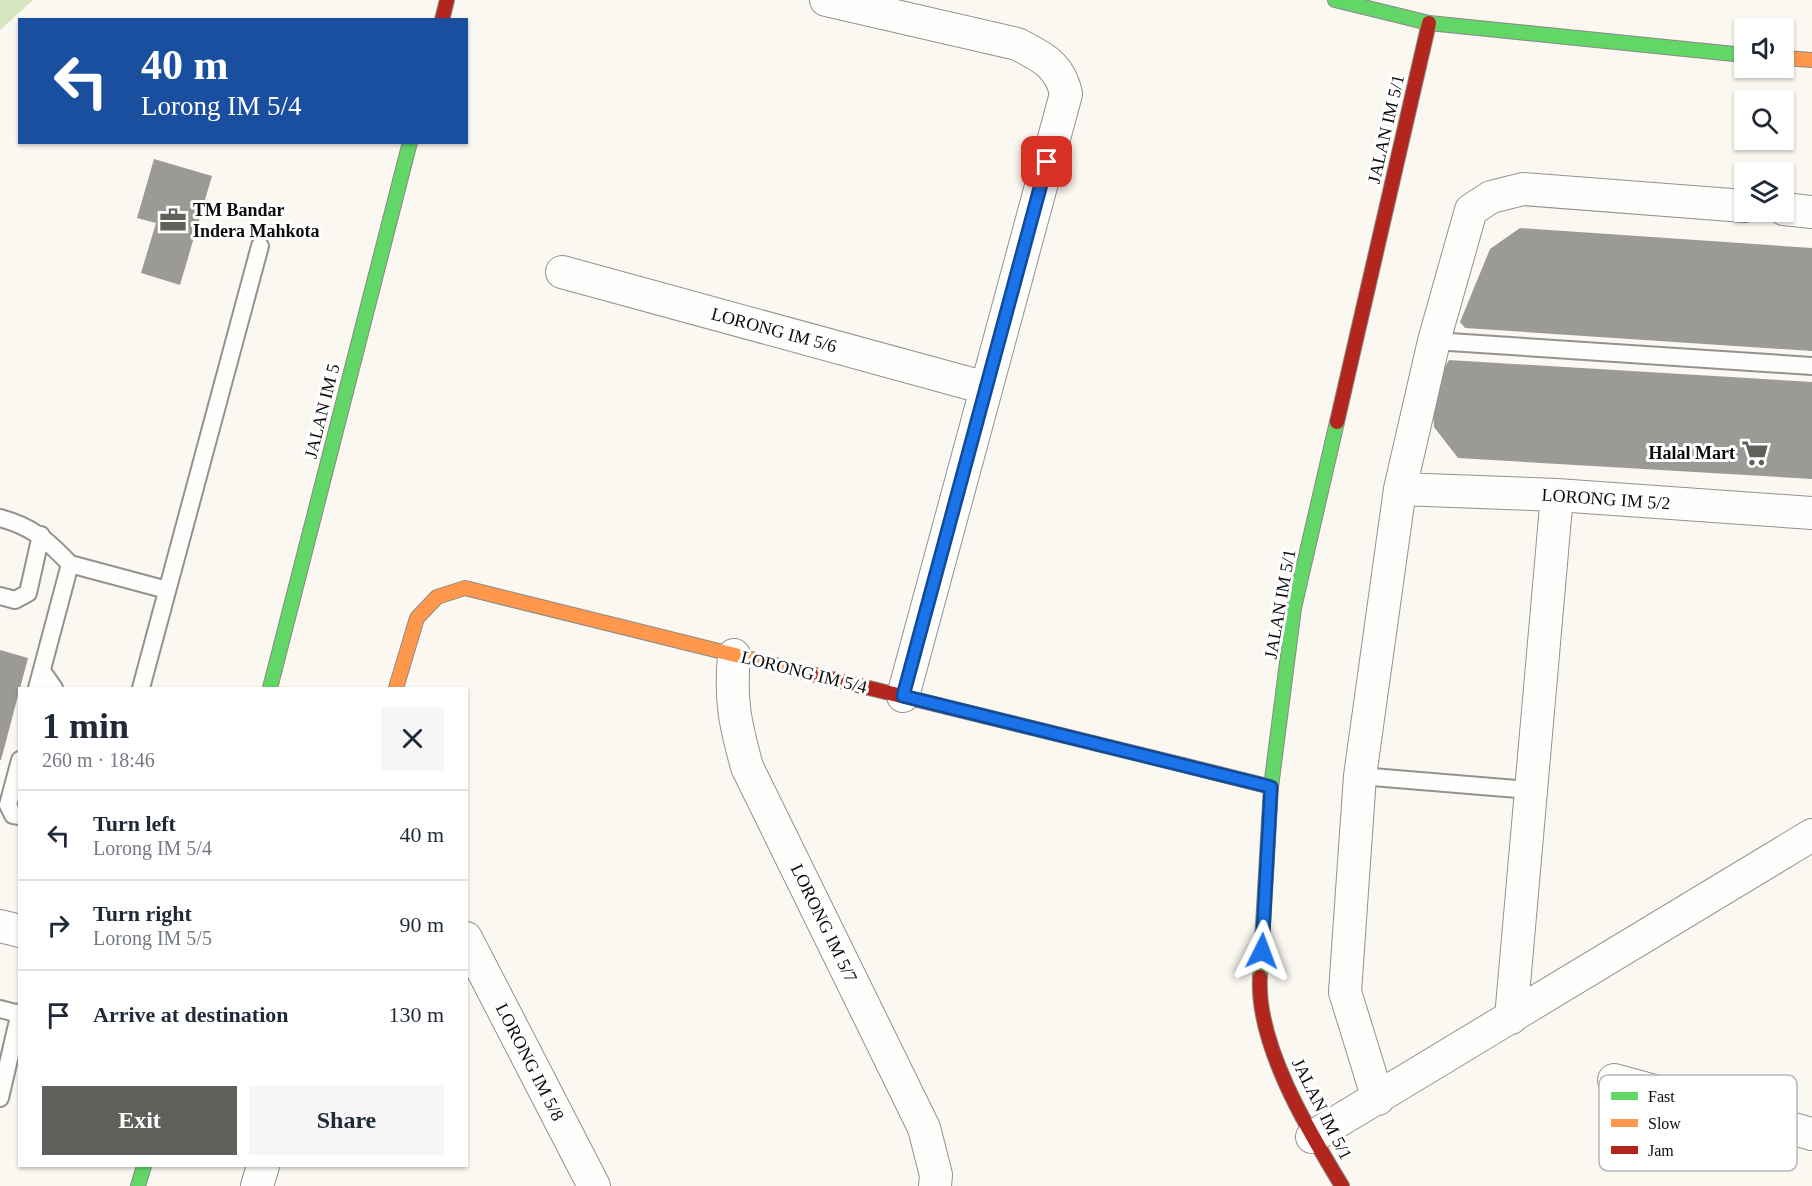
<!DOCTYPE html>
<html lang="en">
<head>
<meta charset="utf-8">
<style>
	:root { --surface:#fff; --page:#f6f6f7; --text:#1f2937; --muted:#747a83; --line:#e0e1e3; --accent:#5f5f5c }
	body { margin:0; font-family:"Times New Roman",serif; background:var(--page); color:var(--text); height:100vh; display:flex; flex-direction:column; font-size:22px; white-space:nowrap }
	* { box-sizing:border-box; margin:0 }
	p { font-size:20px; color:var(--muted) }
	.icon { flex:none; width:33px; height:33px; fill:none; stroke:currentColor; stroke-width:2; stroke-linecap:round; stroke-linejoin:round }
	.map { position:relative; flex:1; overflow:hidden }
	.drawer { position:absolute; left:18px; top:687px; width:450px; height:480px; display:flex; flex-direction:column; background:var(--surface); border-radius:0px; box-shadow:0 2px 4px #0004 }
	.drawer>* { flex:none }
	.guide { position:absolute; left:18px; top:18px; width:450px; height:126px; border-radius:0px; box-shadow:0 2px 4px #0004; background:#1a4fa0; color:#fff; overflow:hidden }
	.controls { position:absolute; left:1734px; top:18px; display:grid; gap:12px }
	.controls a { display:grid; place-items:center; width:60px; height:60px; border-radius:0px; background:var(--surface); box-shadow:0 2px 4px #0004; font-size:30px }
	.pin { position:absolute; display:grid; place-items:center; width:51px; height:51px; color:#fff; margin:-26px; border-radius:12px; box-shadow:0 3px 9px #0006 }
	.me { position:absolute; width:66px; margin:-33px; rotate:3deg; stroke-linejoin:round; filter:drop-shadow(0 0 4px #0008) }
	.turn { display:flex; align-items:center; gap:21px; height:126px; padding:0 24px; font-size:27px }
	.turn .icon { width:78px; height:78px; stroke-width:2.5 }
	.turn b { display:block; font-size:42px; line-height:51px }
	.round { display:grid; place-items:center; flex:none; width:63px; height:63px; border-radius:0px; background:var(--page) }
	.overview { display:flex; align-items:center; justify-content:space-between; height:102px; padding:0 24px }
	h1 { font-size:36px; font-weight:800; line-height:45px }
	.primary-button { display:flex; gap:12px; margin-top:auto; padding:12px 24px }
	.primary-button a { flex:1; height:69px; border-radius:0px; background:var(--accent); color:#fff; font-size:24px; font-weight:800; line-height:69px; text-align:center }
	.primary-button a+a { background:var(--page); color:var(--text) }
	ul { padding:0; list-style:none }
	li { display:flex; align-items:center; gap:18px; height:90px; padding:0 24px; border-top:2px solid var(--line) }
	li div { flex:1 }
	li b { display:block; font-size:22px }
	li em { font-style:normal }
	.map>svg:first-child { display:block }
	.forest { fill:#d5e5c0 }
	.building { fill:#9c9a96 }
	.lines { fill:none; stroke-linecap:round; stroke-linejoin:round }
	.lane-casing { stroke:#93928f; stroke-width:20 }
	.street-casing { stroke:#93928f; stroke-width:34 }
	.fast-casing { stroke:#8a8985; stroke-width:16 }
	.slow-casing { stroke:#8a8985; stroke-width:16 }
	.jam-casing { stroke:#8a8985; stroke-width:16 }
	.lane { stroke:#fefefd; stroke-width:16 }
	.street { stroke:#fefefd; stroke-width:32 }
	.fast { stroke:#63d668; stroke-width:14 }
	.slow { stroke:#ff974d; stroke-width:14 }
	.jam { stroke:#b3261e; stroke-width:14 }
	.route-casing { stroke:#114b97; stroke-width:15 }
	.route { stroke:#1a73e8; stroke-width:10 }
	.labels { text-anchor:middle; stroke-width:6; stroke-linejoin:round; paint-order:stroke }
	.street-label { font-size:18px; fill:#0c0c0c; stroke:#fff }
	.poi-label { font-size:18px; font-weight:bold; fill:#0c0c0c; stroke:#fff; text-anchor:start }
	.key { fill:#fff; stroke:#b6b6b6; stroke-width:1.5 }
	.key-label { font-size:16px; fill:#0c0c0c }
</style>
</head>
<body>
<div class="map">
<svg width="1812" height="1186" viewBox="0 0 1812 1186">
	<rect width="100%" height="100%" fill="#faf8f0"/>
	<path class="forest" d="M0 0H33L0 30Z"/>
	<path class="building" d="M154 159 212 176 180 285 141 273 156 223 137 218Z
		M1520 228 1812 248V351L1465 328 1460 322 1490 249Z
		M1449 360 1812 382V479L1458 458 1434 427 1432 389Z
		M0 650 28 658 1 760H0Z"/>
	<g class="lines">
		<defs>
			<path id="lane" d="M1434 341 1812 366
				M0 518C33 527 47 540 70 564
				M0 596 15 600 28 593 41 535
				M42 671 54 688
				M37 688 70 564 167 590
				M141 688 260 246
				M20 760 8 805 13 815 20 816
				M1360 776 1530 790
				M0 1009 19 1014
				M0 1098 20 1012"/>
			<path id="street" d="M826 0 1017 44C1041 56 1060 65 1066 94L903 696
				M1784 209 1812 212
				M562 272 986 388
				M1400 489 1557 495 1812 513
				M734 655C730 701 735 723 747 767L924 1128 936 1175 935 1186
				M0 926 20 931
				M466 938 594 1186
				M1511 1018 1557 495
				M1614 1080 1812 1134
				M1378 1099 1345 992 1360 776 1400 489 1434 341 1471 210 1491 197 1523 189 1744 206
				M1312 1137 1812 835
				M257 1186 263 1166"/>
			<path id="fast" d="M1335 0 1429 23 1744 55
				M270 688 410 142
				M1260 977 1271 787 1294 608 1337 422
				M138 1186 144 1166"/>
			<path id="slow" d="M1784 58 1812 60
				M396 688 417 618 437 597 465 588 820 676
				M1183 765 1271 787"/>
			<path id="jam" d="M442 20 447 0
				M1337 422 1429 23
				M820 676 1183 765
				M1260 977C1256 1044 1308 1130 1342 1186"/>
		</defs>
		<use href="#lane" class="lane-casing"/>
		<use href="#street" class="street-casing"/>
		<use href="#fast" class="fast-casing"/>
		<use href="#slow" class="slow-casing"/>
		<use href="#jam" class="jam-casing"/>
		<use href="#lane" class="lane"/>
		<use href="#street" class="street"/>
		<use href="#fast" class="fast"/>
		<use href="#slow" class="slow"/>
		<use href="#jam" class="jam"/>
	</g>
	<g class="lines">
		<defs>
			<path id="route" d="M1047 162 903 696 1271 787 1262 951"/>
		</defs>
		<use href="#route" class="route-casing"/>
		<use href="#route" class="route"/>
	</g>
	<defs>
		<symbol id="office-bare" viewBox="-9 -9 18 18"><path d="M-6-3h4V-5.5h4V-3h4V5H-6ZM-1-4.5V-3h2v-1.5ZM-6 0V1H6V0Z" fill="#5f5f5c" stroke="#fff" stroke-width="2.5" paint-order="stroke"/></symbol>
		<symbol id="supermarket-bare" viewBox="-9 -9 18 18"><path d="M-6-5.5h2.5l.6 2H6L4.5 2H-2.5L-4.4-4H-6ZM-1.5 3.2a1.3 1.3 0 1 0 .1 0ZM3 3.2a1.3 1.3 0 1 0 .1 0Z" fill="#5f5f5c" stroke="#fff" stroke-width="2.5" paint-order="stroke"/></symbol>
	</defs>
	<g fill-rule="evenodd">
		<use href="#office-bare" x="154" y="201" width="38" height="38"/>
		<use href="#supermarket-bare" x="1736" y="434" width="38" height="38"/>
	</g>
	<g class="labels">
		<g class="street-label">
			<text transform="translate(1386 129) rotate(-77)" y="6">JALAN IM 5/1</text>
			<text transform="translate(774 330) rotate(15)" y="6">LORONG IM 5/6</text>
			<text transform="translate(322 411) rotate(-76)" y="6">JALAN IM 5</text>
			<text transform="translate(1606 499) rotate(4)" y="6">LORONG IM 5/2</text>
			<text transform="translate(1280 604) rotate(-80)" y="6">JALAN IM 5/1</text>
			<text transform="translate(804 672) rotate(14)" y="6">LORONG IM 5/4</text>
			<text transform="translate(824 923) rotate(64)" y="6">LORONG IM 5/7</text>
			<text transform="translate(530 1062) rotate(63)" y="6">LORONG IM 5/8</text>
			<text transform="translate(1322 1109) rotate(63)" y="6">JALAN IM 5/1</text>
		</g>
		<g class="poi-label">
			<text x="193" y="216">TM Bandar<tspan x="193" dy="21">Indera Mahkota</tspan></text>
			<text x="1735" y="459" text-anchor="end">Halal Mart</text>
		</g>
	</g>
	<rect x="1599" y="1075" width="198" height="96" rx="9" class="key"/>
	<rect x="1611" y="1092" width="27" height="8" fill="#63d668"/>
	<rect x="1611" y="1119" width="27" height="8" fill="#ff974d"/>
	<rect x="1611" y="1146" width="27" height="8" fill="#b3261e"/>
	<g class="key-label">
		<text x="1648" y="1102">Fast</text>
		<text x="1648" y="1129">Slow</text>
		<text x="1648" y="1156">Jam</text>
	</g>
</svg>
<div class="controls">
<a><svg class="icon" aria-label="sound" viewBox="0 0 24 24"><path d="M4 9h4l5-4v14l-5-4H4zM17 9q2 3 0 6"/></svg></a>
<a><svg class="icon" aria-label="search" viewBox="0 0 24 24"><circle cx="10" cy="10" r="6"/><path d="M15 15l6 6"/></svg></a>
<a><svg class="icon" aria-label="layers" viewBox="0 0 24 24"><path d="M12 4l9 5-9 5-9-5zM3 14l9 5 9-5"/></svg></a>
</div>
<div class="pin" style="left:1047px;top:162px;background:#d93025"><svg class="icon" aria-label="arrive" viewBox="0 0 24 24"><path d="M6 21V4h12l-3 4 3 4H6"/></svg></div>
<svg class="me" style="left:1262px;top:951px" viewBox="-20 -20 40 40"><path d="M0-17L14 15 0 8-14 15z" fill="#1a73e8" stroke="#fff" stroke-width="4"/></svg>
<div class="guide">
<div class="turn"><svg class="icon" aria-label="left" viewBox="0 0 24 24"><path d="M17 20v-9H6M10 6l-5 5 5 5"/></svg><div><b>40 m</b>Lorong IM 5/4</div></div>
</div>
<section class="drawer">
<div class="overview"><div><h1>1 min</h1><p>260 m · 18:46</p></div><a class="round"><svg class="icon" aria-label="close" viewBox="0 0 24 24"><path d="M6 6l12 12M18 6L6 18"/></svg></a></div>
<ul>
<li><svg class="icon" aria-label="left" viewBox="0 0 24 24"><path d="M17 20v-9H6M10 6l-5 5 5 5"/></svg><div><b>Turn left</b><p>Lorong IM 5/4</p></div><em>40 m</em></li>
<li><svg class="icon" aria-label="right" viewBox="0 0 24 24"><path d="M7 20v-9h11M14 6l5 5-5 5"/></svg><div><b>Turn right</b><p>Lorong IM 5/5</p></div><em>90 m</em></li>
<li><svg class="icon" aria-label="arrive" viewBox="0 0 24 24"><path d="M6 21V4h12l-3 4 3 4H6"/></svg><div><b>Arrive at destination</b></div><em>130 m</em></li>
</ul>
<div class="primary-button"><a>Exit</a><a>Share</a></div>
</section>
</div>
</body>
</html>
